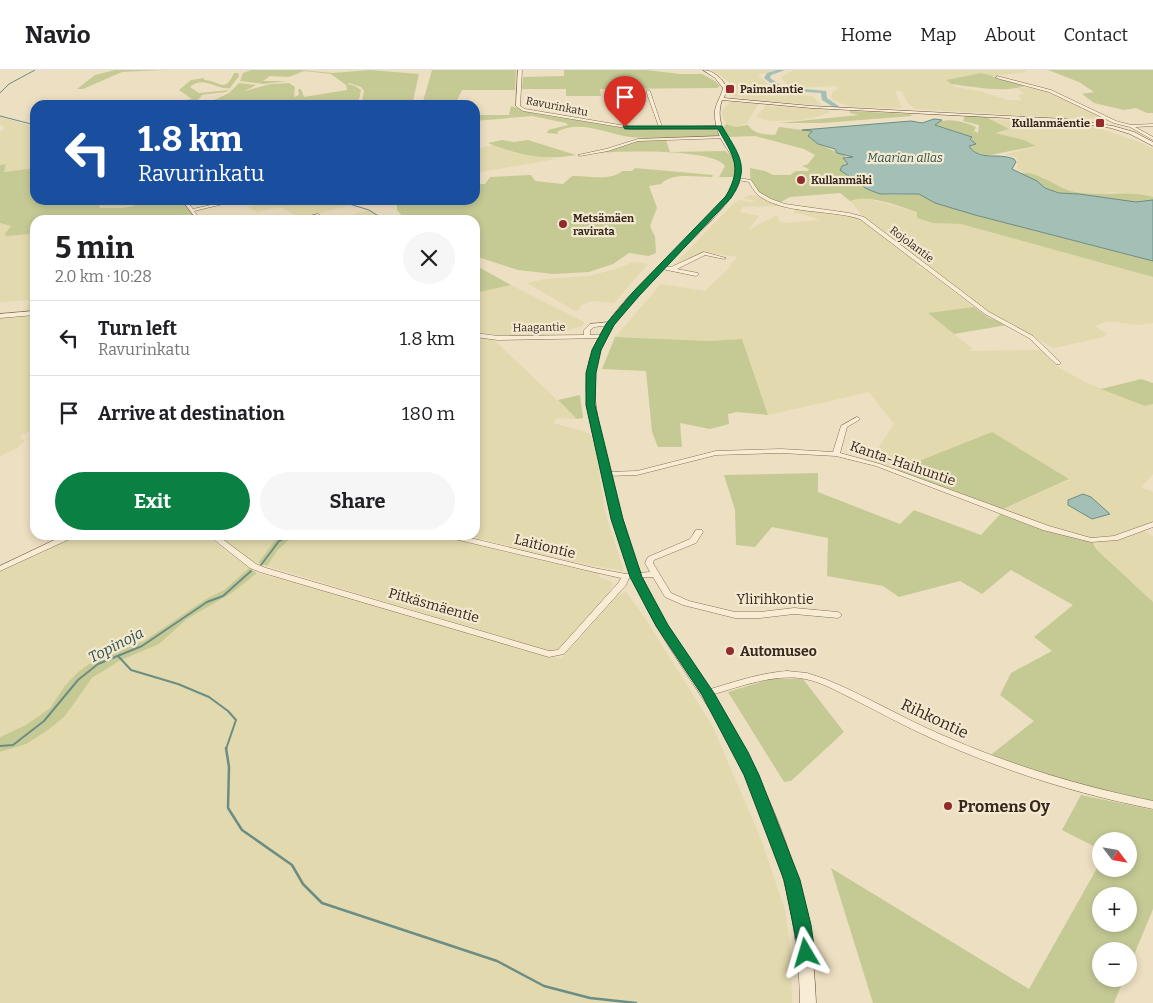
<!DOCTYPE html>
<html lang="en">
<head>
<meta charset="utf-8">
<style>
	:root { --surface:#fff; --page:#f6f6f6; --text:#202124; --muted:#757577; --line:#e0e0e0; --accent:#0b8043 }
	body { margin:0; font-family:Bitter,serif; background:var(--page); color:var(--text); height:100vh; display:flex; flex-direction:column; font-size:19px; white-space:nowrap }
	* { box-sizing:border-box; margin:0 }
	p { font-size:16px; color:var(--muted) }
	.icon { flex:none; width:28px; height:28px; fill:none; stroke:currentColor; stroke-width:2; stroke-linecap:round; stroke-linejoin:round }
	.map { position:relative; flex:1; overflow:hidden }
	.panel { position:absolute; left:30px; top:145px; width:450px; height:325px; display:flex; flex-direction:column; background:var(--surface); border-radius:15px; box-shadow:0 2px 8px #0003 }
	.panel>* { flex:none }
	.guide { position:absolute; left:30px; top:30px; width:450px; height:105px; border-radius:15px; box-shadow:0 2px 8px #0003; background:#1a4fa0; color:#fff; overflow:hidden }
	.needle { width:32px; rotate:121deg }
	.fabs { position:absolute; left:1092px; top:762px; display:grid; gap:10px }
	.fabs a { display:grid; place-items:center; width:45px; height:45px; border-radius:50%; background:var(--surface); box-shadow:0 2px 8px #0003; font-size:25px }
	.pin { position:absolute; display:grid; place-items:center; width:42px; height:42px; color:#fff; margin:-51px -21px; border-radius:50% 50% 50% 0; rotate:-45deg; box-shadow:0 0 5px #0007 }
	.pin .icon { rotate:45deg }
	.me { position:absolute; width:55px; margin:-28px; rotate:353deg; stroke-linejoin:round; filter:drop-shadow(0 0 4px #0008) }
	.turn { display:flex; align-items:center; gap:18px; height:105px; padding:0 25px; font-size:22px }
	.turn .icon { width:65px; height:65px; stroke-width:2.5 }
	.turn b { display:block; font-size:35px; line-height:42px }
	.round { display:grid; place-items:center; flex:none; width:52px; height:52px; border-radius:26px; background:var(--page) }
	.headline { display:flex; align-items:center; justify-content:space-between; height:85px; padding:0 25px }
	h1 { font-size:30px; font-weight:700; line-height:38px }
	.cta { display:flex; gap:10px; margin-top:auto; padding:10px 25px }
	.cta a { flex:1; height:58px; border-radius:30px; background:var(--accent); color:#fff; font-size:20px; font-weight:700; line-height:58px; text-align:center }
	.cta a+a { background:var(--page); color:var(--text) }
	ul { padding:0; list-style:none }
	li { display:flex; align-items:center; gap:15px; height:75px; padding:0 25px; border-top:1px solid var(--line) }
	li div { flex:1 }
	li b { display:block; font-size:19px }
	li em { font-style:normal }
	header { display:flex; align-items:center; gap:30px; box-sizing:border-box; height:70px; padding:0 25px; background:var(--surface); border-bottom:1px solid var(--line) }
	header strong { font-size:24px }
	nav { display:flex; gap:28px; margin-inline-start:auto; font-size:18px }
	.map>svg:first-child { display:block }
	.farmland { fill:#e2d9ae }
	.green { fill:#c5ca95; fill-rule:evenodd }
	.water { fill:#a3bfb6; stroke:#6b8d84 }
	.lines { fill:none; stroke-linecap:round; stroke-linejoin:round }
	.stream-far2 { stroke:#6b8d84; stroke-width:1 }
	.stream-far1 { stroke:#6b8d84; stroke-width:2 }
	.stream { stroke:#6b8d84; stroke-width:2.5 }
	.river { fill:#a3bfb6; fill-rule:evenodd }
	.street-casing { stroke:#867059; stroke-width:1 }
	.secondary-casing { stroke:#67513c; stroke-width:1 }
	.street { fill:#f8ecd4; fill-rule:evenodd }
	.secondary { fill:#f8ecd4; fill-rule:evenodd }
	.route { fill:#0b8043; stroke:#07532c }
	.poi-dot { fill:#932a2c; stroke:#f4e9d0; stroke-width:2 }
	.labels { text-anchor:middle; stroke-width:4.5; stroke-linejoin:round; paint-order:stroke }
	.far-poi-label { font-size:11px; font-weight:bold; fill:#35281d; stroke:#f4e9d0; text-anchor:start }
	.far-street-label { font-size:11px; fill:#35281d; stroke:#f4e9d0 }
	.far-water-label { font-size:12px; font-style:italic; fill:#2c5552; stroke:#f4e9d0 }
	.street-label { font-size:14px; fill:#35281d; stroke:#f4e9d0 }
	.poi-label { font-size:14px; font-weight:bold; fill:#35281d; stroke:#f4e9d0; text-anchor:start }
	.water-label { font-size:15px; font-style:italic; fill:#2c5552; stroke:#f4e9d0 }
	.near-street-label { font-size:16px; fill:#35281d; stroke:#f4e9d0 }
	.near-poi-label { font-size:16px; font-weight:bold; fill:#35281d; stroke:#f4e9d0; text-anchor:start }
</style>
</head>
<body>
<header>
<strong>Navio</strong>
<nav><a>Home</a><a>Map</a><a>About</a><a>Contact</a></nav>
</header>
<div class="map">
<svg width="1153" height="933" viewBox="0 0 1153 933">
	<rect width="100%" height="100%" fill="#eddfc1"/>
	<path class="farmland" d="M711 0H776L758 5 775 21 737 19 724 8Z
		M794 0H1024L1026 2 993 6 981 3 946 10 955 17 980 21 1008 30H1022L1018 25 1024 23 1017 18 1033 17 1053 24 1104 48 1084 49 915 39 907 32 902 21H895L902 38 851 37 833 30 831 27 833 21 839 19 836 16 890 13 795 18 786 14 781 7Z
		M738 20 812 26 822 35 762 31 730 26 732 22Z
		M730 32H733L758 34 747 53 735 57 726 54 723 48 722 41Z
		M766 36 827 40 830 42 820 46 801 50 773 51 764 50 756 46Z
		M0 47 28 55 35 59V98L3 102 6 95H0V62L4 60V56L0 54Z
		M988 49 1095 57 1140 72 1153 79V127L1112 122 1096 125 1071 121 1051 113 1043 107 1017 100V88L1006 84 1035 77 1024 70 994 63 1008 59Z
		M493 75 518 84 556 89 475 103V79Z
		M749 125H761L779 133 778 136 743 137 740 142 759 146 748 160 777 145 779 151 785 153 820 150 800 143 793 144 796 141 793 137 848 144 862 148 923 195 913 197 923 198 974 237 929 244 973 279 969 281 1041 280 1058 297 1085 312 1145 336 1153 334V404L1141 417 1153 422V454L1140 459 1153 466V532L1097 480 1096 475 1003 439 1069 410 894 401 869 392 894 354 869 322 768 345 742 269 709 271 615 267 661 214 705 221 727 200 734 190 738 187 705 182 670 199 735 132 739 130 750 132 756 131 743 128Z
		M865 128 917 142 918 146 933 153 961 154 1153 207V253L1137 255 1108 251 1095 256 1107 264 1103 267 1055 278 1050 276 986 240 861 144 850 131Z
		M95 130H138L134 136 122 138H100L89 134Z
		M279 130H336L352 135 299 148 281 137 257 142 247 137Z
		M369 140 385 150H329Z
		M0 153 11 156 5 164H29L35 159V243L24 244 31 230 0 232Z
		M633 192 648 194 614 233 591 231 580 236 579 240 575 241 527 213 546 209 589 206 616 199Z
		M511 215 584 252 582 256 563 262 541 265H502L475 262V223Z
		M35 246V358L20 366 25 371 17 378 0 386V248Z
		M475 267 494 270 577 349 557 348 553 353 589 363 595 376 606 446 624 501 588 495 465 465H475Z
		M75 465H205L249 498 224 520 206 529 144 571 129 578 114 583 64 617 50 638 26 655 0 667V501Z
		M216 465H282L276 469 258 493 253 492Z
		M294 465H437L599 504V507L613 513 608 524 563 576 557 580H546L267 496 277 481Z
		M257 503 358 530 561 589 618 525 626 522 643 545 712 655 761 769 786 843 791 887 792 933H0V682L26 674 92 609 105 599 119 591 159 574 187 549 232 523Z"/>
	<path class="green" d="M115 0H163L122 2 83 19H77L95 5Z
		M251 0H302L333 3 370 0 419 4 412 35H361L364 21 361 17 349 13 348 14 355 16 361 20 358 35H209L210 32 229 23 239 13 256 15 245 21 271 14 289 13 295 17 294 27 299 25 298 19H301L304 27 347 20 346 15 331 4 304 1 289 7 270 6 263 11H286L264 14 240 11 243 3Z
		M432 0H516L515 20H462L455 35H422Z
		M564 0H647L680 4H702L715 11 720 16 717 18 600 19 601 26H566V19H522L523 7 564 6Z
		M1048 0H1153V43H1147L1136 38 1124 40 1094 33 1082 24 1094 22 1079 12Z
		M234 3H238L239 6 230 18C215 20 204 5 190 17L199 23 230 20 215 26 224 22 202 25C194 40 171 35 156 35L192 29 179 20 191 10 204 8V10C221 11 224 24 234 3Z
		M981 3 993 6V7L1025 16C1000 23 976 17 951 14L946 10Z
		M511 36 537 44 627 58H710L716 60 720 65C706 69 645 69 630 67 607 64 579 49 557 62L559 64 547 63 548 60 568 55 566 53 532 46 475 51V45H509Z
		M850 41 910 44 912 46 823 53H779L859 45 850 43Z
		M965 45 984 46 1009 59 995 63 1024 70 1036 76 985 86 971 81 969 76 975 73 970 68 972 67 934 54C947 47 962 51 976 57L974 61 978 63 979 55 963 51Z
		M726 54 735 57 748 55C755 65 765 64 775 65L779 57 811 61 813 62 808 66 818 74 846 86 844 88 848 94 854 111 888 125 919 124 975 145 1153 191V207L961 154 933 153 917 148V142C897 136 871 124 850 131L840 123 790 127 779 133C758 124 750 123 750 98L765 101 773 105H790L796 101H808L809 99 802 96 808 94 815 85 804 79 755 66 728 67 723 58Z
		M502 70 514 72 528 70 576 85C544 91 518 85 488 73Z
		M666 70 670 82 725 81C734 87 738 96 734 107H719L725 96C713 78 619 81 597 83L615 79 638 71Z
		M6 94 4 102 35 98V130H95L90 134 99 135 100 138H122L134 136 137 131 141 130H201L187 133 199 150H35V159L29 164 6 166 5 164 11 156 0 153V95Z
		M635 98 713 105 712 107C697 107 672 102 661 114L649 116 657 138 650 156 655 167 656 183 649 186 629 183 613 194 589 202 553 204 518 200 475 186V150H406L397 140V135L402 130H475V114H485L490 107 531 105 535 111 563 114 572 106C587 105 610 112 622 101H632Z
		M1020 103C1039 101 1053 116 1071 121 1098 128 1126 119 1153 127V130L1136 132 1079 124 1060 123 1045 118Z
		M475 195 511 215 475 223Z
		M974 237 989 248 1007 255 954 264 928 243Z
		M615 267 709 271 742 269 768 345 737 342 728 344 729 354 710 359 680 353 682 377H658L652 362 646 301 602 299Z
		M1141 309 1153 313V334L1145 336 1101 319Z
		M580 325 583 348 577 349 558 330Z
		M992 362 1069 409 1003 439 894 401Z
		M818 403V422L900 454 914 440 981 465 1002 442 1091 470 1097 480 1153 532V735L1112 727 988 687 1034 651 1000 625 1011 603 1052 581 1034 567 1073 535 1011 500 982 524 960 511 899 527 883 516 827 506 828 468 772 457 755 477 736 475 735 440 724 405Z
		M282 465H294L277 481 267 496 258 493 276 469Z
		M249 498 257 503 232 523 187 549 159 574 119 591 92 608 65 646 48 660 26 674 0 682V667L26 655 50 638 64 617 77 603 89 594 144 571 206 529 224 520Z
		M771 609H803L844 662 791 711 784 712 728 622Z
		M1081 725 1153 740V839L1129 897V881H1101V909H1124L1114 933H873L831 798 1029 919 1101 791V799H1129V771H1101V780L1062 760ZM1101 826H1129V854H1101Z"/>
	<path class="water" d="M934 49 942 50 935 55 972 67 970 69 976 74 969 76C980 92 996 82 1014 89L1016 92 1012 99 1037 111 1045 118 1059 123 1079 124 1136 132 1153 130V191L975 145 935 133 919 124H880L867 119 840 100 842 96 848 94 843 88 853 87 837 83 835 79 818 74 808 66 812 61 802 60 911 51 922 53Z
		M1083 424 1091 427 1110 444 1092 449 1068 435V430Z"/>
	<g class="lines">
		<path class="stream-far2" d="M0 23 9 14 35 0
			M0 46 35 55
			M336 130 369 140 385 150"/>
		<path class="stream-far1" d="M261 495 279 471 290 465
			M119 587 131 600 178 614 209 627 228 641 236 650 226 679
			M0 676 13 675 44 651 78 610 98 594 142 576 207 532 223 526 251 501"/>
		<path class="stream" d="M226 678 229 697 228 738 242 760 292 795 303 814 322 833 497 891 544 916 590 928 636 933"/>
		<path class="river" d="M777 0H785L771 5 770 8 783 17 826 21 827 28 840 37 835 38 822 30 821 23 780 20 764 8 767 3Z"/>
		<defs>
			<path id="street" d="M518 0H522L520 36 525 39 632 57H659L646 21 648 20 650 21 662 57 720 56 722 57 720 58 632 59 523 41 516 36Z
				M997 6 1051 20 1116 51 1131 55 1153 54V56L1135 57 1153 67V70L1130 57 1114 53 1049 22 996 8Z
				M725 66 726 68 638 71 608 81 580 86 578 85 606 79 638 69Z
				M738 108 751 110 759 122 771 129 785 134 849 143 864 147 989 242 1033 266 1061 293 1060 294H1056L1029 268 985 244 860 149C829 139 784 145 758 125 754 121 751 116 749 112L738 110Z
				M182 130H186L193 139 232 130H240L194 141 201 150H197Z
				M318 144 320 145V146L302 150H294Z
				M704 182 726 188 724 189 705 185 677 199 698 203 699 204 696 206 662 199 660 198 662 197H671Z
				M35 241V245L0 248V244Z
				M610 252 613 254 612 255 594 257 590 260V265H606L607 266 604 268 498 270 475 267V263L498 266 584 265V260L590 254Z
				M857 347 859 348V350L847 357 840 383 880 394 1049 456 1091 468 1114 466 1153 452V457L1118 470 1091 472 1043 460 876 396 836 386 781 383 716 385 637 405 607 406 604 404 607 402 637 401 716 381 781 379 833 382 841 356Z
				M696 460H702L703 462 696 473 654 490 653 493 671 523 689 531 735 542H760L794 538 838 542 842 545 838 548 794 544 760 548H735L683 535 665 527 653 507 629 508 626 515 564 584 549 587 260 502 250 498 208 465H217L256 494 266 498 549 581 558 580 619 512 621 508 594 502 446 467 445 465H458L594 498 626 504 650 502 645 493 648 487 690 469Z
				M65 465H75L74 467 0 501V496Z
				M787 601 807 603 825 609C865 625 902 648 942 665 1010 695 1080 716 1153 731V739C1077 724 1004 701 933 669 904 656 877 641 849 627 833 619 817 610 799 608 768 605 737 618 707 626L704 625 703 623 704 621C731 613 759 603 787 601Z"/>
			<path id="secondary" d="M703 0C713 0 723 9 727 18L724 28 811 36 1066 49 1113 56 1134 62 1153 72V76L1130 64 1111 58 1066 51 811 38 722 30C709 66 755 86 736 120 728 133 717 144 707 155 672 192 604 246 596 297 591 330 601 364 609 396 620 441 631 485 651 526 678 581 718 628 746 682 788 763 813 841 816 933H800C799 854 781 783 748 712 737 687 724 663 710 640 687 603 661 568 642 529 618 484 609 433 597 383 589 349 579 312 594 277 608 244 636 219 661 194 682 174 702 154 721 133 756 85 719 89 715 48 713 36 721 28 723 18L715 8Z"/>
		</defs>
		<use href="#street" class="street-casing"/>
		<use href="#secondary" class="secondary-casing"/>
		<use href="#street" class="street"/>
		<use href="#secondary" class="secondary"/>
	</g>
	<path class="route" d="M623 56H722C739 85 751 97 731 128L639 226 614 255 601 280 596 303 595 335 623 449 642 507 668 555 714 623 748 682 759 705 800 810 811 855 815 883 812 889 806 891 800 889 784 810 744 705 702 625 656 556 630 507 611 449 586 335V303L592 280 606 254 633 222 726 126C743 96 733 86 718 59H625Z"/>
	<g class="poi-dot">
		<rect x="725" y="14" width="10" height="10" rx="2.5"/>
		<rect x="1095" y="48" width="10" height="10" rx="2.5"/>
		<circle cx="801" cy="110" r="5"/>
		<circle cx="563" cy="154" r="5"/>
		<circle cx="730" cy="581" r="5"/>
		<circle cx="948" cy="736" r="5"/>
	</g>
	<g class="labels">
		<g class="far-poi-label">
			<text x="740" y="23">Paimalantie</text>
			<text x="1090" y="57" text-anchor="end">Kullanmäentie</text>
			<text x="811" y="114">Kullanmäki</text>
			<text x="573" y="152">Metsämäen<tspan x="573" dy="13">ravirata</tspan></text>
		</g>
		<g class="far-street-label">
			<text transform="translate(557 36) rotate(11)" y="4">Ravurinkatu</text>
			<text transform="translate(912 174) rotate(37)" y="4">Rojolantie</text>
			<text transform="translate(539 257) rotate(-1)" y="4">Haagantie</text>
		</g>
		<g class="far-water-label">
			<text x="905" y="92">Maarian allas</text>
		</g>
		<g class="street-label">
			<text transform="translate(903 393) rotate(19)" y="5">Kanta-Haihuntie</text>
			<text transform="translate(545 476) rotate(14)" y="5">Laitiontie</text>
			<text x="775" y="534">Ylirihkontie</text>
			<text transform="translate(434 535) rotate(16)" y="5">Pitkäsmäentie</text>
		</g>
		<g class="poi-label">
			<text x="740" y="586">Automuseo</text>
		</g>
		<g class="water-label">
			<text transform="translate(116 575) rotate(-27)" y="5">Topinoja</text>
		</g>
		<g class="near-street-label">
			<text transform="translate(935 648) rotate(25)" y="6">Rihkontie</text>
		</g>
		<g class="near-poi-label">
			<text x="958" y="742">Promens Oy</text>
		</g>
	</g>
</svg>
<div class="fabs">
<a><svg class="needle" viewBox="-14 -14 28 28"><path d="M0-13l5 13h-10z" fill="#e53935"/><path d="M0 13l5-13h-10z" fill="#757577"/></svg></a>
<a>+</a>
<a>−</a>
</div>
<div class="pin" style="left:625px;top:57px;background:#d93025"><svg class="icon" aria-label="arrive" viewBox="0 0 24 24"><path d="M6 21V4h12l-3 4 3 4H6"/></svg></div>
<svg class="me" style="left:806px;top:883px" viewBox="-20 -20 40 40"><path d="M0-17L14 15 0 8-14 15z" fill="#0b8043" stroke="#fff" stroke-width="4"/></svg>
<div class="guide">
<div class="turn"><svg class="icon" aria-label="left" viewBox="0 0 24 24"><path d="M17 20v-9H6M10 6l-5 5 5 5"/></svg><div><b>1.8 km</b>Ravurinkatu</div></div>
</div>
<section class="panel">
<div class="headline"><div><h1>5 min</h1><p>2.0 km · 10:28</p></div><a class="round"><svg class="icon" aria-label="close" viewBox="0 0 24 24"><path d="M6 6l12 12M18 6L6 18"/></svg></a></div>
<ul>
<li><svg class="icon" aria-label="left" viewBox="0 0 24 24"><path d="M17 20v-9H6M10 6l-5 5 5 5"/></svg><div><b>Turn left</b><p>Ravurinkatu</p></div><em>1.8 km</em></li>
<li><svg class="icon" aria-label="arrive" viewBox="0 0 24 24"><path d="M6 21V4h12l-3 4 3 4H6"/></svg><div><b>Arrive at destination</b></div><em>180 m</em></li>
</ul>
<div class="cta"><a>Exit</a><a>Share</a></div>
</section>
</div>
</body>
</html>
